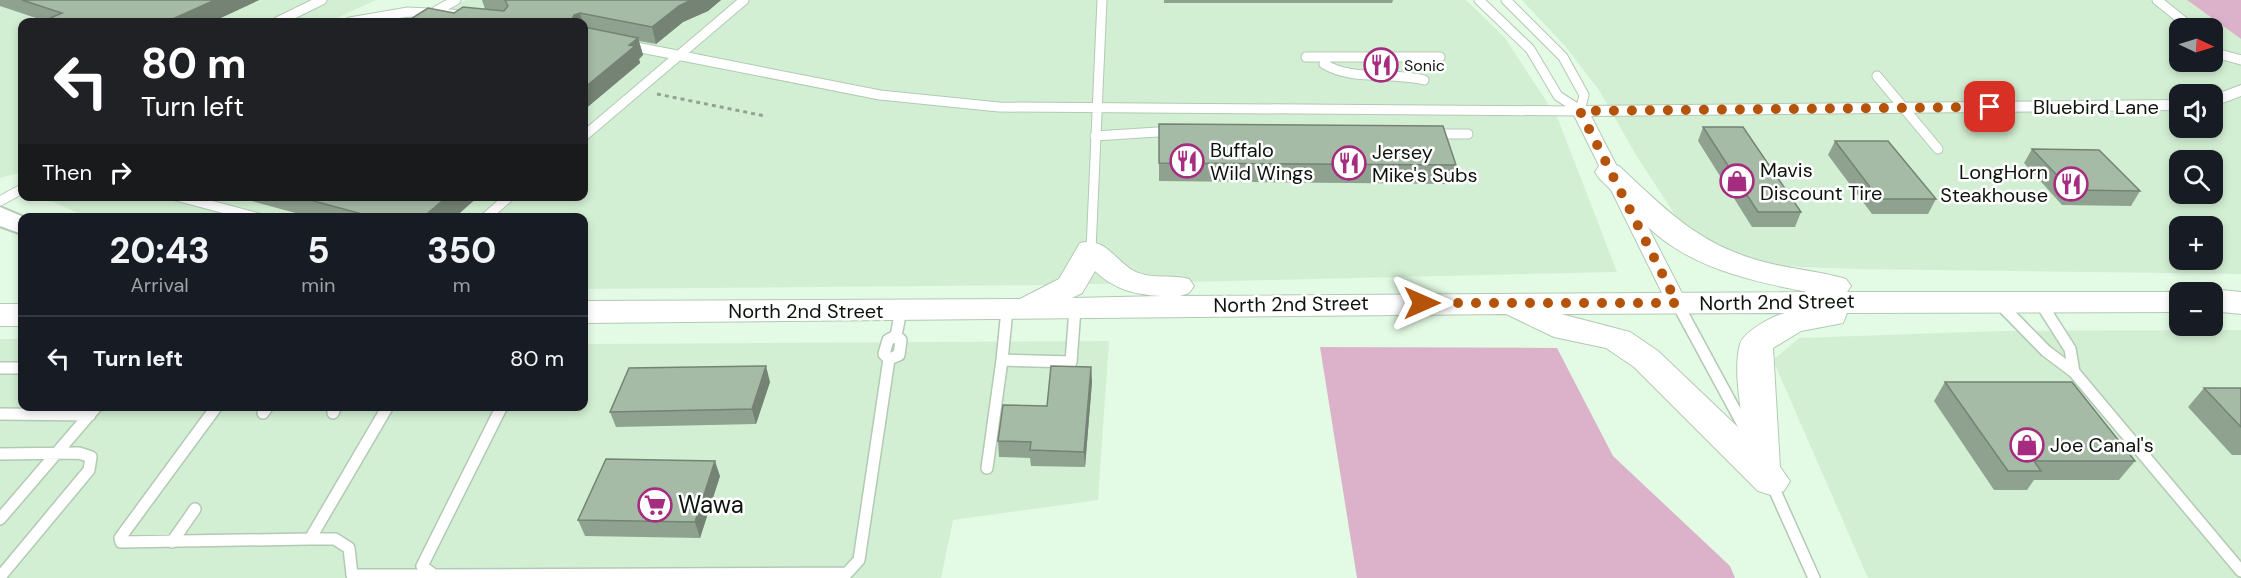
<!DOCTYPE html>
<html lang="en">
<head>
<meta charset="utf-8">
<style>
	:root { --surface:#171b24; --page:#20242c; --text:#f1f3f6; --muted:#9ea1a6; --line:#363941 }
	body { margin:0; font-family:"DM Sans",sans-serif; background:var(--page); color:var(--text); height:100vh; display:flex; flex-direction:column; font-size:22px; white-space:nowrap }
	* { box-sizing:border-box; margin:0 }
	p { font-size:20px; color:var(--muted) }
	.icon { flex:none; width:33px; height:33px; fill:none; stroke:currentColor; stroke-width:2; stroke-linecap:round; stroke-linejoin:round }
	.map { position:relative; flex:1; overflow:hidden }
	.side { position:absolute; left:18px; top:213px; width:570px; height:198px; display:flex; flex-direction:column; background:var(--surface); border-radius:12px; box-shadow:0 3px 9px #0003 }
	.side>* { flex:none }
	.banner { position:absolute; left:18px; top:18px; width:570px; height:183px; border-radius:12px; box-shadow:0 3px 9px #0003; background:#202124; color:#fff; overflow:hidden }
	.needle { width:39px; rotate:94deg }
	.buttons { position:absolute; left:2169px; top:18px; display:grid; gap:12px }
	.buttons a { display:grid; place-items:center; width:54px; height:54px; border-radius:12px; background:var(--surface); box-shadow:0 3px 9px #0003; font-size:30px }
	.pin { position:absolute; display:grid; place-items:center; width:51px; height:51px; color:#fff; margin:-26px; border-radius:12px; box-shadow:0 3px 9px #0006 }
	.me { position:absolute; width:66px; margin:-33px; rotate:90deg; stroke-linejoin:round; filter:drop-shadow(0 0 4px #0008) }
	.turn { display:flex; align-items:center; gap:21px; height:126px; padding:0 24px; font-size:27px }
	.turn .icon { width:78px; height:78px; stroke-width:2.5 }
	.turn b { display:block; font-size:42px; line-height:51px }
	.then { display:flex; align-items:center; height:57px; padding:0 24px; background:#0003; gap:12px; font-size:22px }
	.eta { display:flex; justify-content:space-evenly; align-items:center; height:102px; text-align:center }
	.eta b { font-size:36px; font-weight:700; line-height:42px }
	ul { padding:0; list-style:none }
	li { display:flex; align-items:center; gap:18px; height:84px; padding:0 24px; border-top:2px solid var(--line) }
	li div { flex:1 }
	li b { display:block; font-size:22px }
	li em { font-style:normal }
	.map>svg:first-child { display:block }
	.built { fill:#d2efd3; fill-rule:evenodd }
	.forest { fill:#dcb2ca }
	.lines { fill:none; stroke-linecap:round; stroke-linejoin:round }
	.lane-far1-casing { stroke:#b3c9b4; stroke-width:11 }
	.lane-casing { stroke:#b3c9b4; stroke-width:14 }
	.street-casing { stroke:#b3c9b4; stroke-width:2 }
	.secondary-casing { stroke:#b3c9b4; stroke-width:4 }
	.primary-casing { stroke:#b3c9b4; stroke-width:2 }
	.path { stroke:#92a393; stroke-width:3; stroke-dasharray:4 4; stroke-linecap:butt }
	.lane-far1 { stroke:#fff; stroke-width:9 }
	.lane { stroke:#fff; stroke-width:11 }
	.street { fill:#fff; fill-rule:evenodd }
	.secondary { fill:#fff; fill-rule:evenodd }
	.primary { fill:#fff; fill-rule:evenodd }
	.wall { fill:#8fa18f }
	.shaded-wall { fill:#748374 }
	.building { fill:#a6bba6; stroke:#748374; stroke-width:1.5 }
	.route { stroke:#b45309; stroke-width:10; stroke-dasharray:0 18 }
	.labels { text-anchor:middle; stroke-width:5; stroke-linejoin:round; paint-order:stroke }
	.far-poi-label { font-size:16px; fill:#0c140d; stroke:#fff; text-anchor:start }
	.street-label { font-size:20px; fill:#0c140d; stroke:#fff }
	.poi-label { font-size:20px; fill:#0c140d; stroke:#fff; text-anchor:start }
	.near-poi-label { font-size:24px; fill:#0c140d; stroke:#fff; text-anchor:start }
</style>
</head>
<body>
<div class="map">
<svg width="2241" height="578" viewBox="0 0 2241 578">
	<rect width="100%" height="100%" fill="#e3fae4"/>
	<path class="built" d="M0 0H376L328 22H22V172L0 178Z
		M466 0H1466L1505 38 1558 119 1617 272 1048 285 584 289V218H88L43 197 584 196V22H423Z
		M1522 0H2187L2241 39V274L1856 269 1780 266 1743 260 1704 240 1679 221 1636 155 1599 90 1566 47ZM2180 28H2212V62H2180ZM2180 94H2212V128H2180ZM2180 160H2212V194H2180ZM2180 226H2212V260H2180Z
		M2241 330V578H1868L1773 360 1799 338 2001 331Z
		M0 339H22V406H584V344L1109 341 1098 500 953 520 941 578H0Z"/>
	<path class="forest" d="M2187 0H2241V39Z
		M1320 347 1557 348 1613 456 1730 566 1735 578H1357Z"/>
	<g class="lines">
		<defs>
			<path id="lane-far1" d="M1479 0 1530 49 1558 96 1580 110
				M1506 0 1563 57 1584 95 1580 111
				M2157 0 2192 28
				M436 11 456 0
				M277 22 322 0
				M350 22 408 12 468 15
				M626 45 880 95 999 107 1580 111
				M2212 52 2241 60
				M1306 57H1328
				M1877 76 1938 149
				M1424 80C1391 71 1354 82 1324 64L1328 57H1440
				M1431 134H1468
				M584 136 744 0
				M1095 136 1173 131
				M176 196 259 218
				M0 201 22 189
				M485 218 510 196
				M1091 250 1102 0"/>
			<path id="lane" d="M1677 303 1749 436
				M1999 303 2046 351 2074 372 2070 349 2040 302
				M1007 310 1002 360 1071 362 1075 309
				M896 336 901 340 899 355 889 359 884 354 888 340Z
				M896 336 901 310
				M0 368H22
				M2074 372 2241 571
				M217 406 120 538 121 542 310 539
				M388 406 310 539H335L349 548 352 575H434
				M502 406 422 566 434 575 847 573 859 560 889 359
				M263 413 268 406
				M333 413 336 406
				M0 414 90 415
				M0 454 79 453 91 457 89 470 0 577
				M987 468 1002 360
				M1771 482 1814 578
				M0 519 97 406
				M172 542 195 509"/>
			<path id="street" d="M2241 85V96L2212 107V96Z
				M2180 100V110L1591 116 1687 303 1684 308H1670L1667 303 1572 111 1580 106Z"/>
			<path id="secondary" d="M0 207 26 218H22V234L0 226Z"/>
			<path id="primary" d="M1609 164 1619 166C1666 210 1699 245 1764 262 1791 269 1819 271 1846 279L1851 286 1847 292H2188H2180V312L1847 313 1843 323 1801 331 1773 348 1780 467 1790 481 1784 491 1771 495 1758 491 1634 367 1606 348 1554 337 1506 314 584 323V301L1020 299 1059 279 1080 243C1105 237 1113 258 1132 270 1149 280 1171 274 1189 279L1194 286 1189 293 1180 296 1808 292C1761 283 1709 272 1669 244 1643 226 1622 200 1599 178L1595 172 1599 166ZM1095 271C1115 290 1136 295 1163 296L1072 298 1082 293ZM1785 313C1773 316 1744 331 1740 344 1733 370 1741 405 1743 432L1658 351 1630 332 1561 314Z
				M2212 289 2241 292V314L2212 311V292H2201Z
				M0 304H22V326H0Z"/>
		</defs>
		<use href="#lane-far1" class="lane-far1-casing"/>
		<use href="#lane" class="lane-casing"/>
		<use href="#street" class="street-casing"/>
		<use href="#secondary" class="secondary-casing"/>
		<use href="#primary" class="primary-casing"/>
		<path class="path" d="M657 94 765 116"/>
		<use href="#lane-far1" class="lane-far1"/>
		<use href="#lane" class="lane"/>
		<use href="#street" class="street"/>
		<use href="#secondary" class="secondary"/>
		<use href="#primary" class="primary"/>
	</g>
	<path class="wall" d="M0 0H259L212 22H41L45 21 0 6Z
		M482 0H721L708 11 683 22 656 44 639 41 643 55 639 59 640 63 584 110V22H406L485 9Z
		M1164 0H1393L1392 3H1164Z
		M1159 124 1456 165 1452 184 1159 181Z
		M1703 127 1801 212 1795 227H1752L1698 141Z
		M1835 141 1936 199 1928 214H1872L1828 155Z
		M2032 149 2140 191 2131 206 2062 205 2024 163Z
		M233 196H479L454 218H314Z
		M1091 367 1092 382 1085 467 1031 466 1030 458 999 457 998 441 1047 406Z
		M770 382 756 424 616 427 610 412Z
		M1945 382 2135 461 2119 480H2034L2027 490H1994L1934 401Z
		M2204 388H2241V455H2232L2188 407Z
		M720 476 700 538 585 536 578 520Z"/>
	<path class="shaded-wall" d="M215 0H259L212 22H166Z
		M691 0H721L708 11 683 22 656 44 652 27 679 6Z
		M580 13 583 22H573L572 19 574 15Z
		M638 38 643 55 639 59 640 63 584 110V88Z
		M448 196H479L454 218H422Z
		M766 366 770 382 756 424 752 409Z
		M1091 367 1092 382 1085 467 1084 452Z
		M715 461 720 476 700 538 695 522Z"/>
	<path class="building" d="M22 0H215L166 22H41L62 13Z
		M505 0H691L679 6 652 27 580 13 574 15 572 19 573 22H406L428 8 454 13 463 7 504 11 508 6Z
		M584 27 638 38 629 45 635 46 584 88Z
		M1159 124 1443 126 1456 165 1159 163Z
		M1703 127H1743L1801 212H1758Z
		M1835 141H1888L1936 199H1879Z
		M2032 149 2099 150 2140 191 2071 190Z
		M295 196H448L422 218H377Z
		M766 366 752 409 610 412 629 368Z
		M1051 366 1091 367 1084 452 1030 450 1031 442 998 441 1003 405 1047 406Z
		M1945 382H2072L2135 461H2034L2041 471H2008Z
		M2204 388H2241V427Z
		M606 459 715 461 695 522 578 520Z"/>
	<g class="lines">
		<path class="route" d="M1422 303H1677L1580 111 1990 107"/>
	</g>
	<defs>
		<symbol id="restaurant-ring" viewBox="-11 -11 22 22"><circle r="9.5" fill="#fff" stroke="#a62c80" stroke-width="1.5"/><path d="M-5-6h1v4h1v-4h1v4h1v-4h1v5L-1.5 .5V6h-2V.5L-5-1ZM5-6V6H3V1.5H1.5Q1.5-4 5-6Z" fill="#a62c80"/></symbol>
		<symbol id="shop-ring" viewBox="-11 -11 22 22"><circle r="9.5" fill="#fff" stroke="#a62c80" stroke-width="1.5"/><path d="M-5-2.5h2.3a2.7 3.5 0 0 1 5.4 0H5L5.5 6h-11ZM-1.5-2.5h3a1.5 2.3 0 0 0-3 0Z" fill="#a62c80"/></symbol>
		<symbol id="supermarket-ring" viewBox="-11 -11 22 22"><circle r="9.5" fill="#fff" stroke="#a62c80" stroke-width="1.5"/><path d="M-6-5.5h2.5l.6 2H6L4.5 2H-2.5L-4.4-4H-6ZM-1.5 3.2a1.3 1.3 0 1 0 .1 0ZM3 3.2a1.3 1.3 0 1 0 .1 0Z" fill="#a62c80"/></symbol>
	</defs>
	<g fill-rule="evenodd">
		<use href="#restaurant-ring" x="1362" y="46" width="38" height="38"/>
		<use href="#restaurant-ring" x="1168" y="142" width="38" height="38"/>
		<use href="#restaurant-ring" x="1330" y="144" width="38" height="38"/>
		<use href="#shop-ring" x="1718" y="162" width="38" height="38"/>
		<use href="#restaurant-ring" x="2052" y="165" width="38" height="38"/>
		<use href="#shop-ring" x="2008" y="426" width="38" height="38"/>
		<use href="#supermarket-ring" x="636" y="486" width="38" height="38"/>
	</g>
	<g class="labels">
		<g class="far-poi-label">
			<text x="1404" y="71">Sonic</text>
		</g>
		<g class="street-label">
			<text x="2096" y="114">Bluebird Lane</text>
			<text transform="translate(1777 302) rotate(-1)" y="7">North 2nd Street</text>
			<text transform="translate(1291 304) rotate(-1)" y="7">North 2nd Street</text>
			<text x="806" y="318">North 2nd Street</text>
		</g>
		<g class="poi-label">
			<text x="1210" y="157">Buffalo<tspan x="1210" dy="23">Wild Wings</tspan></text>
			<text x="1372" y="159">Jersey<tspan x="1372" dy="23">Mike's Subs</tspan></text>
			<text x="1760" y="177">Mavis<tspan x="1760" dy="23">Discount Tire</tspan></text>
			<text x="2048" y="179" text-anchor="end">LongHorn<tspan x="2048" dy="23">Steakhouse</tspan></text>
			<text x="2050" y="452">Joe Canal's</text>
		</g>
		<g class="near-poi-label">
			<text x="678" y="513">Wawa</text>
		</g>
	</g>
</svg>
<div class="buttons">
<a><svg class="needle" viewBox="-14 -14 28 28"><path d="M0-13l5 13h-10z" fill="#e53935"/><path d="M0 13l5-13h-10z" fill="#9ea1a6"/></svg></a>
<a><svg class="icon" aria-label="sound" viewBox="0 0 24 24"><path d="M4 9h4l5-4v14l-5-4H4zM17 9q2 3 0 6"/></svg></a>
<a><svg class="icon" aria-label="search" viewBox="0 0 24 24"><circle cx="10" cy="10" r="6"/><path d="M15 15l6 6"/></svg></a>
<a>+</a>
<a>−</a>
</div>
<div class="pin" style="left:1990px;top:107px;background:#d93025"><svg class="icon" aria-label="arrive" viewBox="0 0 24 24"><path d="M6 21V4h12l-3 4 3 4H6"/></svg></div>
<svg class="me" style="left:1422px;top:303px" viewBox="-20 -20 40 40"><path d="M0-17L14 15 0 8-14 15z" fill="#b45309" stroke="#fff" stroke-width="4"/></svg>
<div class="banner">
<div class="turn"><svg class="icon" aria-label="left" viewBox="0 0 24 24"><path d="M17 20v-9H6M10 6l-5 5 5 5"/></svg><div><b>80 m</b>Turn left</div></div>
<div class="then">Then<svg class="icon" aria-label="right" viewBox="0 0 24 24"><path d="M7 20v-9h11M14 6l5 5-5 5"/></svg></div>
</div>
<section class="side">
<div class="eta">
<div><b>20:43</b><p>Arrival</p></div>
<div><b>5</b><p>min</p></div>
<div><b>350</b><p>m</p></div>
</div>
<ul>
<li><svg class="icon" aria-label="left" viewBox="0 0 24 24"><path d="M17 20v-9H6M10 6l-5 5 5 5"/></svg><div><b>Turn left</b></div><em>80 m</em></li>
</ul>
</section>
</div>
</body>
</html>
